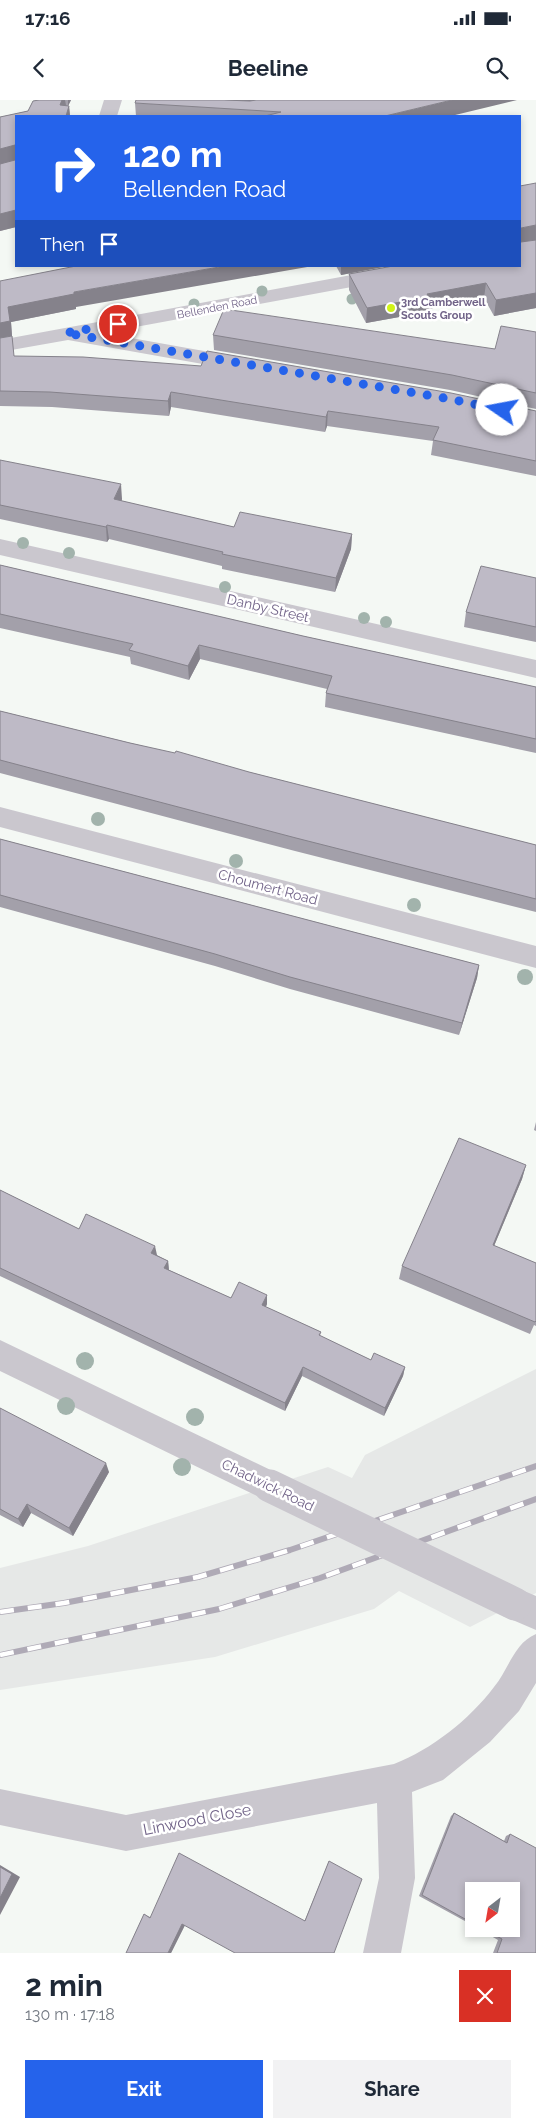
<!DOCTYPE html>
<html lang="en">
<head>
<meta charset="utf-8">
<style>
	:root { --surface:#fff; --page:#f2f2f3; --text:#1f2937; --muted:#747a83; --accent:#2563eb }
	body { margin:0; font-family:Raleway,sans-serif; background:var(--page); color:var(--text); height:100vh; display:flex; flex-direction:column; font-size:19px; white-space:nowrap }
	* { box-sizing:border-box; margin:0 }
	p { font-size:16px; color:var(--muted) }
	.icon { flex:none; width:28px; height:28px; fill:none; stroke:currentColor; stroke-width:2; stroke-linecap:round; stroke-linejoin:round }
	.map { position:relative; height:1853px; overflow:hidden }
	.sheet { display:flex; flex-direction:column; background:var(--surface); flex:1 }
	.sheet>* { flex:none }
	.guide { position:absolute; left:15px; top:15px; width:506px; height:152px; border-radius:0px; box-shadow:0 2px 8px #0003; background:#2563eb; color:#fff; overflow:hidden }
	.needle { width:32px; rotate:211deg }
	.tools { position:absolute; left:465px; top:1782px; display:grid; gap:10px }
	.tools a { display:grid; place-items:center; width:55px; height:55px; border-radius:0px; background:var(--surface); box-shadow:0 2px 8px #0003; font-size:25px }
	.pin { position:absolute; display:grid; place-items:center; width:42px; height:42px; color:#fff; margin:-21px; border:2px solid #fff; border-radius:50%; box-shadow:0 1px 5px #0007 }
	.me { position:absolute; width:55px; margin:-28px; rotate:282deg; stroke-linejoin:round; filter:drop-shadow(0 0 4px #0008) }
	.turn { display:flex; align-items:center; gap:18px; height:105px; padding:0 25px; font-size:22px }
	.turn .icon { width:65px; height:65px; stroke-width:2.5 }
	.turn b { display:block; font-size:35px; line-height:42px }
	.then { display:flex; align-items:center; height:48px; padding:0 25px; background:#0003; gap:10px; font-size:19px }
	.round { display:grid; place-items:center; flex:none; width:52px; height:52px; border-radius:0px; background:var(--page) }
	.head { display:flex; align-items:center; justify-content:space-between; height:85px; padding:0 25px }
	h1 { font-size:30px; font-weight:700; line-height:38px }
	.button { display:flex; gap:10px; margin-top:auto; padding:10px 25px }
	.button a { flex:1; height:58px; border-radius:0px; background:var(--accent); color:#fff; font-size:20px; font-weight:700; line-height:58px; text-align:center }
	.button a+a { background:var(--page); color:var(--text) }
	.status { display:flex; justify-content:space-between; align-items:center; height:35px; padding:0 25px; background:var(--surface); direction:ltr }
	.status svg { height:14px; fill:currentColor }
	header { display:flex; justify-content:space-between; align-items:center; height:65px; padding:0 25px; background:var(--surface); font-size:22px; font-weight:700 }
	.map>svg:first-child { display:block }
	.built { fill:#e6e8e7 }
	.lines { fill:none; stroke-linecap:round; stroke-linejoin:round }
	.minor { fill:#cac7ce; fill-rule:evenodd }
	.rail-casing { stroke:#afaab6; stroke-width:6 }
	.rail { stroke:#fff; stroke-width:4.5; stroke-dasharray:14; stroke-linecap:butt }
	.minor-bridge { stroke:#cac7ce; stroke-width:33 }
	.tree { fill:#a2b3ac }
	.wall { fill:#a3a0aa }
	.shaded-wall { fill:#85828b }
	.building { fill:#bebac6; stroke:#85828b }
	.route { stroke:#2563eb; stroke-width:9; stroke-dasharray:0 16.2 }
	.poi-dot { fill:#d1f417; stroke:#fff; stroke-width:2 }
	.labels { text-anchor:middle; stroke-width:5; stroke-linejoin:round; paint-order:stroke }
	.far-poi-label { font-size:11px; font-weight:bold; fill:#716388; stroke:#fff; text-anchor:start }
	.far-street-label { font-size:11px; fill:#716388; stroke:#fff }
	.street-label { font-size:14px; fill:#716388; stroke:#fff }
	.near-street-label { font-size:16px; fill:#716388; stroke:#fff }
</style>
</head>
<body>
<div class="status"><b>17:16</b><svg viewBox="0 0 49 12"><path d="M0 12V9h3v3zM5 12V6h3v6zM10 12V3h3v9zM15 12V0h3v12zM26 1h20v11H26zM47 4h2v5h-2z"/></svg></div>
<header><svg class="icon" aria-label="back" viewBox="0 0 24 24"><path d="M15 5l-7 7 7 7"/></svg>Beeline<svg class="icon" aria-label="search" viewBox="0 0 24 24"><circle cx="10" cy="10" r="6"/><path d="M15 15l6 6"/></svg></header>
<div class="map">
<svg width="536" height="1853" viewBox="0 0 536 1853">
	<rect width="100%" height="100%" fill="#f4f8f4"/>
	<path class="built" d="M536 1269V1493L470 1527 399 1491 374 1509 215 1557 0 1590V1468L88 1446 328 1367 352 1378 365 1355Z"/>
	<g class="lines">
		<path class="minor" d="M104 0H122L117 16H99Z
			M400 166H443L440 170 433 172 103 233 249 259 252 264 249 269 242 271 68 240 0 252V240Z
			M0 439 536 560V578L0 455Z
			M0 707 536 846V868L0 727Z
			M0 1240 281 1375 286 1386 281 1397 270 1402 259 1397 0 1271Z
			M515 1487 536 1496V1530L503 1516 498 1504 503 1492Z
			M536 1534V1583L519 1611 490 1642 443 1680 412 1692 415 1778 401 1853H363L379 1778 377 1703 126 1751 0 1725V1689L126 1715 394 1664C432 1649 469 1620 494 1587 509 1569 514 1543 536 1534Z"/>
		<defs>
			<path id="rail" d="M0 1512 64 1503 198 1477 290 1450 536 1366
				M0 1555 219 1509 320 1478 536 1399"/>
		</defs>
		<use href="#rail" class="rail-casing"/>
		<use href="#rail" class="rail"/>
		<path class="minor-bridge" d="M270 1386 515 1504"/>
	</g>
	<g class="tree">
		<circle cx="262" cy="191" r="5.5"/>
		<circle cx="352" cy="199" r="5.5"/>
		<circle cx="194" cy="204" r="5.5"/>
		<circle cx="111" cy="217" r="5.5"/>
		<circle cx="23" cy="443" r="6"/>
		<circle cx="69" cy="453" r="6"/>
		<circle cx="225" cy="487" r="6"/>
		<circle cx="364" cy="518" r="6"/>
		<circle cx="386" cy="522" r="6"/>
		<circle cx="98" cy="719" r="7"/>
		<circle cx="236" cy="761" r="7"/>
		<circle cx="414" cy="805" r="7"/>
		<circle cx="525" cy="877" r="8"/>
		<circle cx="85" cy="1261" r="9"/>
		<circle cx="66" cy="1306" r="9"/>
		<circle cx="195" cy="1317" r="9"/>
		<circle cx="182" cy="1367" r="9"/>
	</g>
	<path class="wall" d="M39 0H71L68 6H66H69L70 16H16V127L0 131V17L28 11 33 1Z
		M135 3 451 16H136Z
		M536 83V208L494 216 484 198 428 209 427 212 366 223 349 190V174L520 166Z
		M336 166H388L341 175Z
		M0 181 76 207V209L11 222 12 236 4 238 14 256 536 311V376L431 355 433 341 327 326 325 332 171 307 169 316 52 307 0 306Z
		M536 232V309L450 290 214 250 213 235 495 249Z
		M0 360 122 399V401L234 427 352 434 351 449 335 492 222 469V466L109 439 107 442 0 419Z
		M0 465 303 536 536 587V653L325 607 326 593 327 589 200 559 189 580 131 564 130 557 0 528Z
		M536 478V542L464 527 466 512Z
		M0 611 249 672 536 745V812L295 751 0 673Z
		M0 739 479 865 477 878 459 935 290 889 215 866 0 807Z
		M536 1022V1031L534 1030Z
		M526 1065 522 1079 494 1146 536 1163V1226L534 1225 530 1234 399 1179 402 1166Z
		M0 1090 79 1129 157 1155 168 1161 169 1170 231 1198 267 1195V1204L266 1207 321 1232 320 1236 371 1260 405 1267 403 1276 384 1316 302 1276 285 1311 0 1176Z
		M0 1308 109 1372 73 1436 31 1413 23 1427 0 1415Z
		M454 1713 504 1741 506 1736 510 1734 536 1853H493L498 1840 479 1829H511L474 1791V1826L419 1796 451 1716Z
		M329 1761 334 1853 185 1825 171 1853H126L144 1814 150 1817 305 1820Z"/>
	<path class="shaded-wall" d="M62 0H65L67 10 60 5Z
		M68 0H71L68 6Z
		M218 0H265L229 9Z
		M452 0H517L451 16H385Z
		M69 6 70 16H66Z
		M15 45 16 62 0 66V49Z
		M16 110V127L0 131V114Z
		M536 125V140L520 143 521 128Z
		M225 166H313L76 207V209L11 222 12 236 0 238V223L8 207 74 192Z
		M341 166H388L341 175Z
		M486 183 484 198 428 209 427 212 366 223 367 208 427 194Z
		M536 193V208L494 216 496 200Z
		M171 292V307L169 316 168 301Z
		M328 311 327 326 325 332 326 317Z
		M121 384 122 399 115 414 114 399Z
		M107 425 109 439 107 442 106 427Z
		M352 434 351 449 335 492 336 478Z
		M199 545 200 559 189 580 188 566Z
		M479 865 477 878 459 935 462 923Z
		M526 1065 522 1079 489 1158 493 1145Z
		M155 1146 157 1155 153 1163 151 1153Z
		M168 1161 169 1171 164 1168Z
		M267 1195V1204L262 1214V1205Z
		M303 1267 302 1276 285 1311V1303Z
		M405 1267 403 1276 384 1316 385 1308Z
		M106 1363 109 1372 73 1436 69 1428Z
		M27 1404 31 1413 23 1427 18 1419Z
		M0 1765 20 1777 0 1815Z
		M182 1824 185 1825 171 1853H168Z"/>
	<path class="building" d="M39 0H62L60 5 69 6 66 16H16V110L0 114V64L15 60V45L0 49V17L28 11 33 1Z
		M136 0H224L250 1 256 0H452L385 16H265L281 12 135 3Z
		M536 83V125L521 128V142L536 140V193L496 200 486 183 427 194 429 197 367 208 349 174 393 166H520V86Z
		M76 166H225L74 192V194L8 207 10 221 0 223V181Z
		M224 209 495 249 501 226 536 232V293L452 275 213 235Z
		M12 236 14 256 83 257 201 266 207 251 451 293 536 311V361L433 340 439 327 328 311 326 317 171 292 168 301 50 292 0 291V238Z
		M0 360 121 384 114 399 234 427 240 412 352 434 336 478 222 454 223 452 107 425 106 427 0 405Z
		M0 465 303 536 536 587V639L326 593 332 576 199 545 188 566 129 550 133 544 0 514Z
		M481 466 536 478V527L466 512Z
		M0 611 130 643 175 653 176 651 249 672 536 745V799L296 738 0 660Z
		M0 739 479 865 462 923 290 877 215 854 0 795Z
		M459 1038 526 1065 493 1145 536 1163V1221L535 1222 402 1166Z
		M0 1090 79 1129 86 1114 155 1146 151 1153 168 1161 164 1168 231 1198 239 1182 267 1195 262 1205 321 1232 319 1235 371 1260 374 1253 405 1267 385 1308 303 1267 285 1303 0 1168Z
		M0 1308 106 1363 69 1428 27 1404 18 1419 0 1409Z
		M454 1713 507 1743 510 1734 536 1748V1853H497L502 1839 483 1829H511V1791H474V1824L422 1795Z
		M179 1753 305 1821 329 1761 362 1779 334 1853H235L182 1824 168 1853H126L144 1814 150 1818Z
		M0 1767 12 1774 0 1798Z"/>
	<g class="lines">
		<path class="route" d="M118 224 65 233 450 299 502 310"/>
	</g>
	<circle class="poi-dot" cx="391" cy="208" r="5"/>
	<g class="labels">
		<g class="far-poi-label">
			<text x="401" y="206">3rd Camberwell<tspan x="401" dy="13">Scouts Group</tspan></text>
		</g>
		<g class="far-street-label">
			<text transform="translate(217 207) rotate(-11)" y="4">Bellenden Road</text>
		</g>
		<g class="street-label">
			<text transform="translate(268 508) rotate(13)" y="5">Danby Street</text>
			<text transform="translate(268 787) rotate(15)" y="5">Choumert Road</text>
			<text transform="translate(268 1385) rotate(26)" y="5">Chadwick Road</text>
		</g>
		<g class="near-street-label">
			<text transform="translate(197 1719) rotate(-11)" y="6">Linwood Close</text>
		</g>
	</g>
</svg>
<div class="tools">
<a><svg class="needle" viewBox="-14 -14 28 28"><path d="M0-13l5 13h-10z" fill="#e53935"/><path d="M0 13l5-13h-10z" fill="#747a83"/></svg></a>
</div>
<div class="pin" style="left:118px;top:224px;background:#d93025"><svg class="icon" aria-label="arrive" viewBox="0 0 24 24"><path d="M6 21V4h12l-3 4 3 4H6"/></svg></div>
<svg class="me" style="left:502px;top:310px" viewBox="-20 -20 40 40"><circle r="19" fill="#fff"/><path d="M0-13L10 11 0 6-10 11z" fill="#2563eb"/></svg>
<div class="guide">
<div class="turn"><svg class="icon" aria-label="right" viewBox="0 0 24 24"><path d="M7 20v-9h11M14 6l5 5-5 5"/></svg><div><b>120 m</b>Bellenden Road</div></div>
<div class="then">Then<svg class="icon" aria-label="arrive" viewBox="0 0 24 24"><path d="M6 21V4h12l-3 4 3 4H6"/></svg></div>
</div>
</div>
<section class="sheet">
<div class="head"><div><h1>2 min</h1><p>130 m · 17:18</p></div><a class="round" style="background:#d93025;color:#fff"><svg class="icon" aria-label="close" viewBox="0 0 24 24"><path d="M6 6l12 12M18 6L6 18"/></svg></a></div>
<div class="button"><a>Exit</a><a>Share</a></div>
</section>
</body>
</html>
